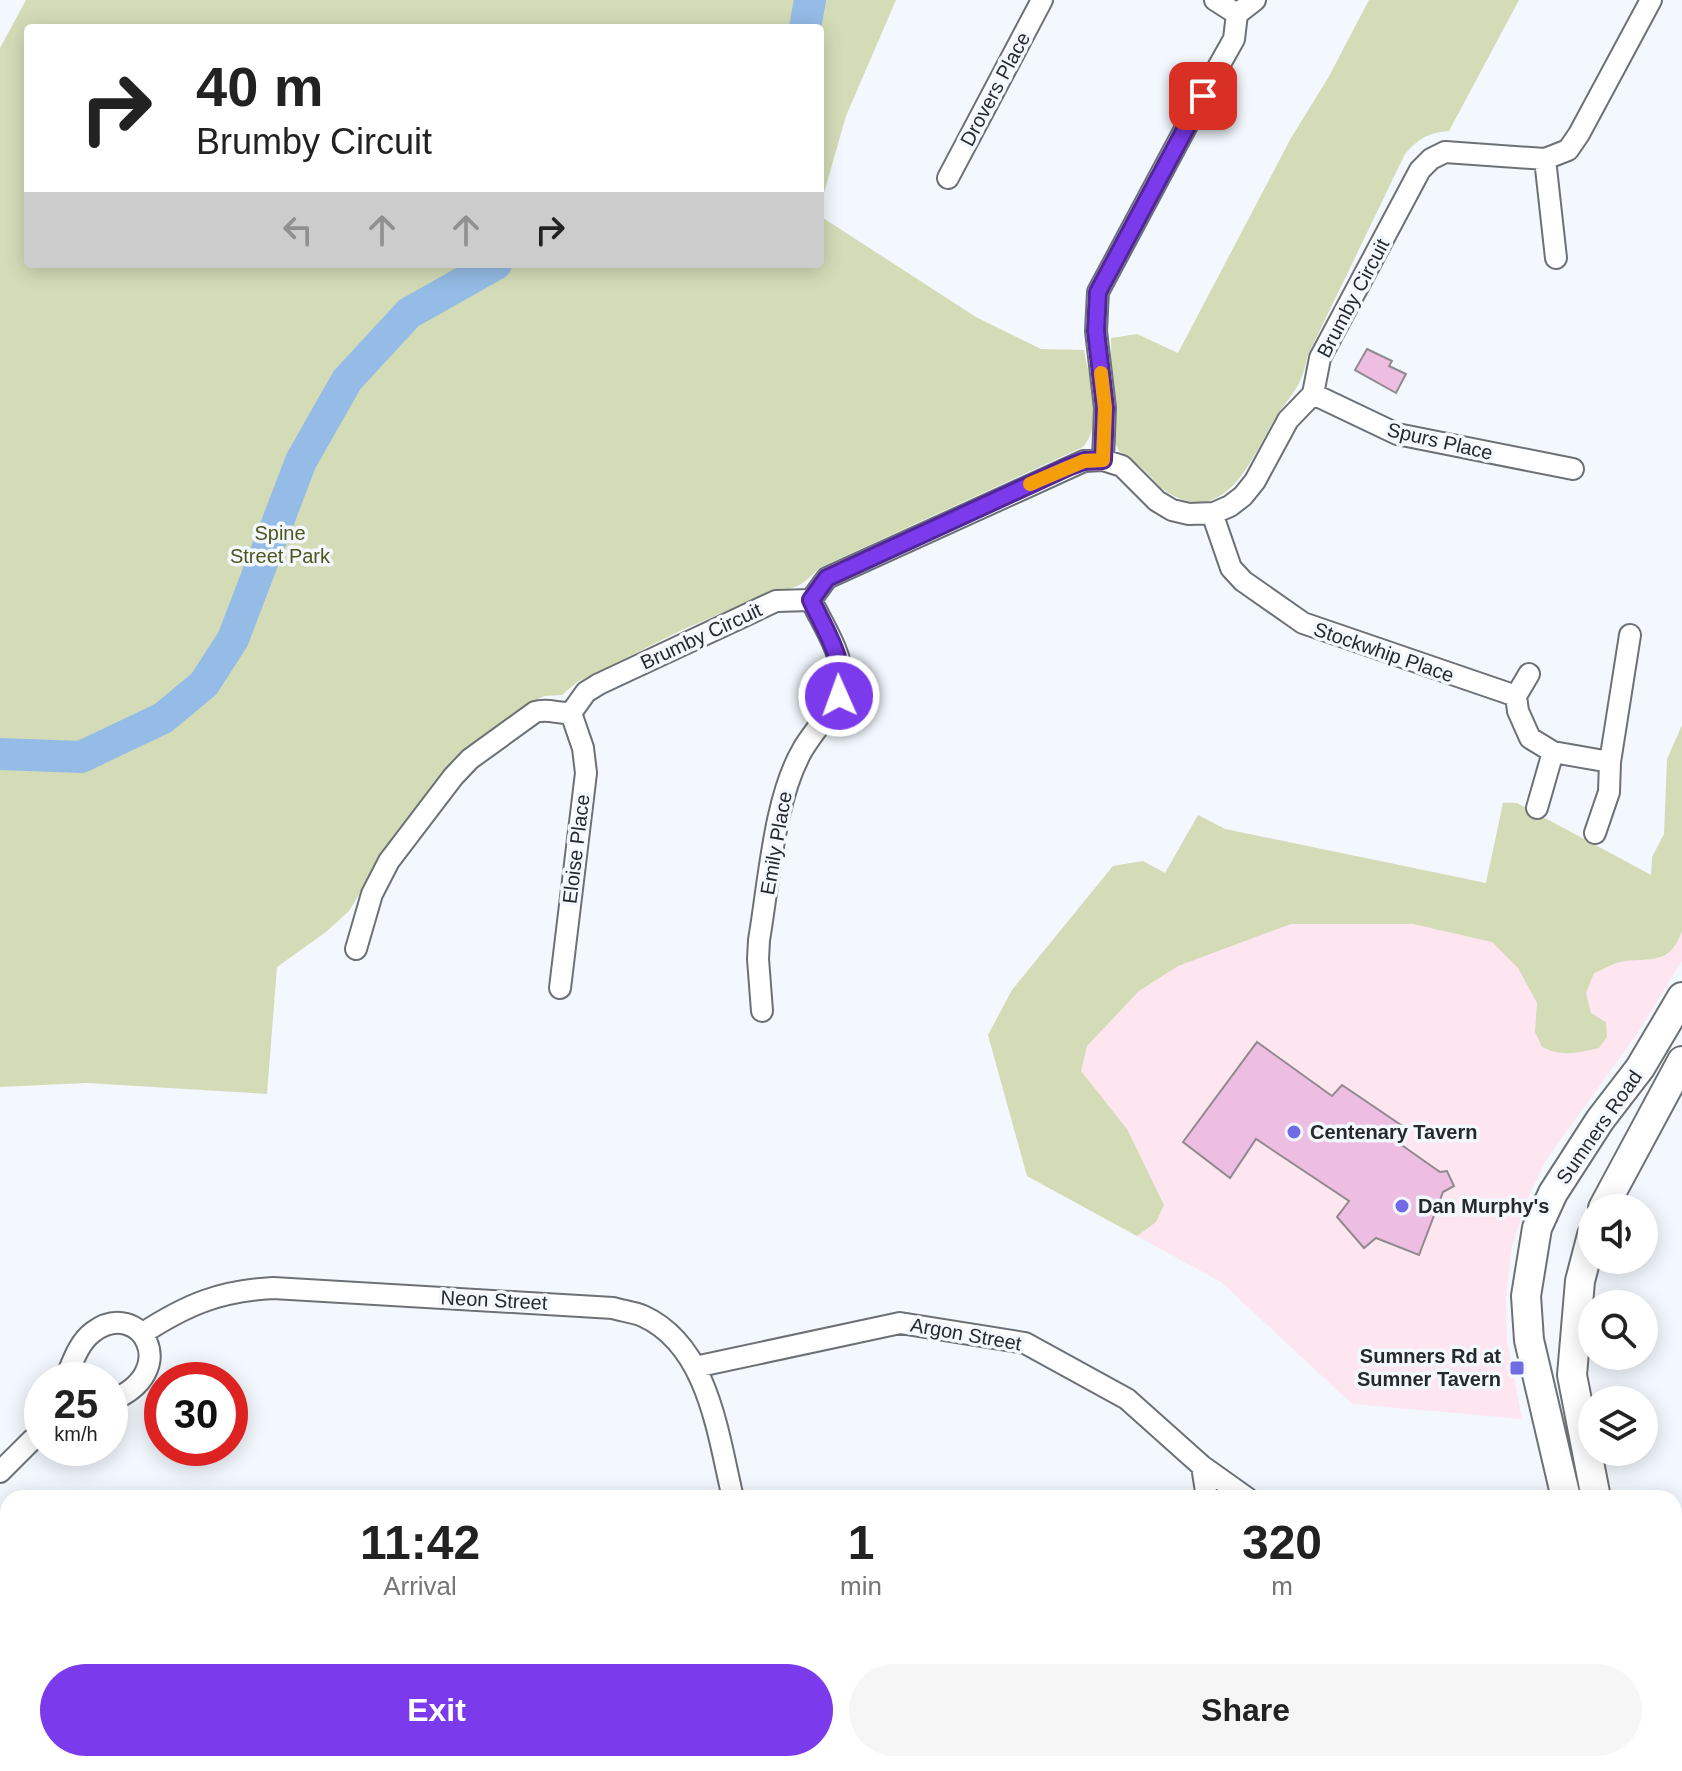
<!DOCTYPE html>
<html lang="en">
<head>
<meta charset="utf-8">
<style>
	:root { --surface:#fff; --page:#f6f6f6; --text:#222; --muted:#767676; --accent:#7c3aed }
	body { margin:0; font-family:Arial,sans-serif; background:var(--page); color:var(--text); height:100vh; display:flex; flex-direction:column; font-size:30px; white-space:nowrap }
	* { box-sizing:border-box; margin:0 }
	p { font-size:26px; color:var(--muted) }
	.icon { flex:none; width:44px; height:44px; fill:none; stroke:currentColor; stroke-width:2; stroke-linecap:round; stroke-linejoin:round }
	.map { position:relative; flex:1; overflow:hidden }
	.drawer { position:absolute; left:0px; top:1490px; width:1682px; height:282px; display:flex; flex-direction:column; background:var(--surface); border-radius:24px 24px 0 0; box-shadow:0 4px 20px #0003 }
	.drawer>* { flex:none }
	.hud { position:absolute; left:24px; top:24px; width:800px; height:244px; border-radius:8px; box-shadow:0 4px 20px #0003; background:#fff; color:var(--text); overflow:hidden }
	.controls { position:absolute; left:1578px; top:1194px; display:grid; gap:16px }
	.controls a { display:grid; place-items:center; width:80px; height:80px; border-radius:50%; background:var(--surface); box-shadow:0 4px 20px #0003; font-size:40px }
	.speed { position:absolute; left:24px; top:1362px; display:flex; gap:16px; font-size:40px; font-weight:700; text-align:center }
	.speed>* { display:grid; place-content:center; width:104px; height:104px; border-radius:50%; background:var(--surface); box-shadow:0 4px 20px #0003; line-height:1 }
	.speed small { font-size:20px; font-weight:400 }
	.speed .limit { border:12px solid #d22; background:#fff; color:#111 }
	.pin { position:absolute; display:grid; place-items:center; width:68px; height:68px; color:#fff; margin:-34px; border-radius:16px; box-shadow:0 4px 12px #0006 }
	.me { position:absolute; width:88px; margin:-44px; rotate:358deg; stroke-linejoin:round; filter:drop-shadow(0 0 6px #0008) }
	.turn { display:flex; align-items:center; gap:28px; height:168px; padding:0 40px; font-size:36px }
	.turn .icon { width:104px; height:104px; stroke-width:2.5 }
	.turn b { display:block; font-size:56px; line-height:68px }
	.lanes { display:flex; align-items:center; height:76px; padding:0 40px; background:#0003; justify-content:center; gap:40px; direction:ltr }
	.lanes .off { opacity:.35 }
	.eta { display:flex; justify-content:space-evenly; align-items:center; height:136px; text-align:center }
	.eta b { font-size:48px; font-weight:600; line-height:56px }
	.action { display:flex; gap:16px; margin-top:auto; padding:16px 40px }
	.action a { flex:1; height:92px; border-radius:48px; background:var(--accent); color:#fff; font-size:32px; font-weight:600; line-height:92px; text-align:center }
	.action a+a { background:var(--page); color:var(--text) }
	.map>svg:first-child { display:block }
	.commercial { fill:#fee6f1 }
	.green { fill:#d4dcb7 }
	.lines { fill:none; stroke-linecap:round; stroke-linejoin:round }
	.river { stroke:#95bce6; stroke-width:32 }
	.building { fill:#edbde2; stroke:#908a8f; stroke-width:2 }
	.minor-casing { stroke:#6c7176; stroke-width:24 }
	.secondary-casing { stroke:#6c7176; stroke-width:32 }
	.minor { stroke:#fff; stroke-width:20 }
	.secondary { stroke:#fff; stroke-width:28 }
	.route-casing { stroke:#51269a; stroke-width:20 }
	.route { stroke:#7c3aed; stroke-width:14 }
	.slow { stroke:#f59e0b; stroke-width:14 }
	.poi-dot { fill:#706ae4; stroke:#f2f8fe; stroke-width:3 }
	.labels { text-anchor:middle; stroke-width:7; stroke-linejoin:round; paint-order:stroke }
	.street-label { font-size:20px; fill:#272a2c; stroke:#f2f8fe }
	.park-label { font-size:20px; fill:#4d571c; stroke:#f2f8fe }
	.poi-label { font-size:20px; font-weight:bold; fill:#272a2c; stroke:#f2f8fe; text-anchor:start }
</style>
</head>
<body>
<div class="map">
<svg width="1682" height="1771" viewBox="0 0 1682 1771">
	<rect width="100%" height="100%" fill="#f2f8fe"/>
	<path class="commercial" d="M1509 802 1517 803 1682 891V961L1637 1034 1548 1157 1530 1193 1512 1246 1506 1297 1507 1340 1522 1419 1352 1404 1221 1282 1027 1176 988 1035 1012 990 1113 866 1143 861 1165 873 1198 815 1225 829 1486 883 1503 803Z"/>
	<path class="green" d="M26 0H896L846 116 820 207V28H28V264H820V216L976 317 1041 349 1084 350C1089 380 1105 421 1083 447L819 568C805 583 796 590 776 590L682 630 577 682 562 695 544 696 527 705 377 866 349 911 326 932 277 967 267 1094 86 1083 0 1087V48Z
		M1369 0H1519L1449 131C1429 132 1418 139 1405 154L1307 357C1302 391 1285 399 1270 427 1250 463 1225 523 1172 495 1161 490 1153 478 1144 470 1137 463 1128 457 1119 451L1112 436 1111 338 1137 334 1178 353 1291 138 1328 78Z
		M1682 725V931C1670 964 1654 958 1625 961 1615 962 1604 969 1594 973L1586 993 1591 1013 1606 1022 1607 1037 1599 1048C1578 1053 1562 1057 1542 1047L1535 1032 1537 1003 1518 968 1492 942 1413 924H1291L1178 966 1139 991 1087 1046 1081 1071 1127 1129 1164 1205 1156 1222 1137 1236 1027 1176 988 1035 1012 990 1113 866 1143 861 1165 873 1198 815 1225 829 1486 883 1503 803H1517L1651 875 1652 857 1664 834 1667 759Z"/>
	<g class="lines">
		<path class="river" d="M805 28 810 0
			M0 754 81 757 163 718 204 684 233 639 301 461 347 380 409 313 496 264"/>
	</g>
	<path class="building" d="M1367 349 1392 361 1389 366 1406 374 1396 393 1355 370Z
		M1257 1042 1332 1096 1342 1085 1401 1125 1393 1139 1440 1172 1447 1171 1454 1186 1443 1192 1419 1255 1376 1238 1364 1248 1337 1217 1349 1201 1256 1139 1230 1178 1183 1142Z"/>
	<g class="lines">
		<defs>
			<path id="minor" d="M1215 0 1237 14
				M1545 159 1556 258
				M948 178 1042 0
				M1313 394 1397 434 1573 469
				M1103 460 1105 408 1096 331 1098 292 1216 71 1234 39 1237 14 1255 0
				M1212 513 1231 568 1243 581 1303 623 1516 696
				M1529 674 1516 696 1518 711 1530 738 1553 752 1610 762
				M1537 808 1553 752
				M1595 833 1609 792 1610 762 1630 635
				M356 949 372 894 389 861 453 777 470 759 535 712C548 708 558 714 571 713L586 692 599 684 776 601 811 600 827 578 1084 461 1103 460 1122 466 1157 501 1172 510 1189 514 1214 513 1230 506 1243 496 1255 481 1288 420 1313 394 1320 358 1420 170 1431 159 1445 152 1545 159 1568 150 1579 134 1651 0
				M560 988 586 773 583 748 571 713
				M762 1011 758 959 759 940C769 882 774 798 803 749 814 730 842 701 842 680 843 654 822 623 811 600
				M143 1333C188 1304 220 1291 273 1288L613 1308C622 1311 634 1312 643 1316 709 1346 718 1436 733 1498
				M695 1367 900 1323 1025 1343 1127 1399 1202 1466
				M65 1380C72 1364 78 1343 93 1332 140 1297 184 1372 110 1401
				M0 1472 32 1440 42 1434
				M1207 1498 1202 1466 1247 1498
				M0 1652 8 1655
				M798 1764 799 1771"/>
			<path id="secondary" d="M1603 1208 1682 1061
				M1592 1235 1580 1281 1572 1375 1596 1498
				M1566 1498 1529 1340 1526 1296 1537 1228 1553 1193 1600 1120 1640 1068 1682 997
				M1630 1764 1632 1771
				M1662 1764 1663 1771"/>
		</defs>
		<use href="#minor" class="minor-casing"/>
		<use href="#secondary" class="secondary-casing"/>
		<use href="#minor" class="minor"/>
		<use href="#secondary" class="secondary"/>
	</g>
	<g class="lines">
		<defs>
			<path id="route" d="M839 696C847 662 825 630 811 600L827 578 1068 467 1084 461 1103 460 1105 408 1096 331 1098 292 1203 96"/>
		</defs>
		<use href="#route" class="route-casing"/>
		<use href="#route" class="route"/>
		<path class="slow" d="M1030 484 1084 461 1103 460 1105 408 1101 373"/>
	</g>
	<g class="poi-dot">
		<circle cx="1294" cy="1132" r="8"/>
		<circle cx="1402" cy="1206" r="8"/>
		<rect x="1509" y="1360" width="16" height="16" rx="4"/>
	</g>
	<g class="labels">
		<g class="street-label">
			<text transform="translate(995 89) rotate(-62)" y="7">Drovers Place</text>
			<text transform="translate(1353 298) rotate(-62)" y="7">Brumby Circuit</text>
			<text transform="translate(1440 441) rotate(13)" y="7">Spurs Place</text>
			<text transform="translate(701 636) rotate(-25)" y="7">Brumby Circuit</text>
			<text transform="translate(1384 652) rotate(19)" y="7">Stockwhip Place</text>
			<text transform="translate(776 843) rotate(-80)" y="7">Emily Place</text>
			<text transform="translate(576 849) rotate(-83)" y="7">Eloise Place</text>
			<text transform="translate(1599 1127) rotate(-55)" y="7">Sumners Road</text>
			<text transform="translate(494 1300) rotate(3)" y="7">Neon Street</text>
			<text transform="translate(966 1334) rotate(10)" y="7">Argon Street</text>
		</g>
		<g class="park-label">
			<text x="280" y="540">Spine<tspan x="280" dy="23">Street Park</tspan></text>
		</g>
		<g class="poi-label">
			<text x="1310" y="1139">Centenary Tavern</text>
			<text x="1418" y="1213">Dan Murphy's</text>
			<text x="1501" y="1363" text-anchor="end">Sumners Rd at<tspan x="1501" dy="23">Sumner Tavern</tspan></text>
		</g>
	</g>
</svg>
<div class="controls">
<a><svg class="icon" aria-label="sound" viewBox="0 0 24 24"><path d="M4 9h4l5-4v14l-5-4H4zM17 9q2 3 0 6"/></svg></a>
<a><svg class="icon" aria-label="search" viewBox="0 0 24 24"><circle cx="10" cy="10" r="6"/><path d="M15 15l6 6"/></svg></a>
<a><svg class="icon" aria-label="layers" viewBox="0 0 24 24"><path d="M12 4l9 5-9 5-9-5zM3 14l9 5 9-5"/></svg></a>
</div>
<div class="speed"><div>25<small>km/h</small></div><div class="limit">30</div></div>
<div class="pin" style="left:1203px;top:96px;background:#d93025"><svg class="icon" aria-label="arrive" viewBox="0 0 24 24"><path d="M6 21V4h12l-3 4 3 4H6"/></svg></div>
<svg class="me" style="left:839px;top:696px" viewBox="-20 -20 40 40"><circle r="17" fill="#7c3aed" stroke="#fff" stroke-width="3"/><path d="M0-11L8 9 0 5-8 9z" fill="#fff"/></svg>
<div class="hud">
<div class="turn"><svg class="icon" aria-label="right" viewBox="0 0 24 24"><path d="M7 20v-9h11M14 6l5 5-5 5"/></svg><div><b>40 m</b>Brumby Circuit</div></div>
<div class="lanes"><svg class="icon off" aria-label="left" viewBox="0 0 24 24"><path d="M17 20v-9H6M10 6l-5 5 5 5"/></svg><svg class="icon off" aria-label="ahead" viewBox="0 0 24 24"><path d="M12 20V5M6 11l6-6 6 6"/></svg><svg class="icon off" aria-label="ahead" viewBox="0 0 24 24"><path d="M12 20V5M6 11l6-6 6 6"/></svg><svg class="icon" aria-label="right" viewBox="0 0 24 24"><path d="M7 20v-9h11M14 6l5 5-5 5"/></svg></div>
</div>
<section class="drawer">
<div class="eta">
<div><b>11:42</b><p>Arrival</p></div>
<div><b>1</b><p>min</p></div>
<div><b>320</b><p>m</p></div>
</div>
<div class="action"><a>Exit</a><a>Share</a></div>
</section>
</div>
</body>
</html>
